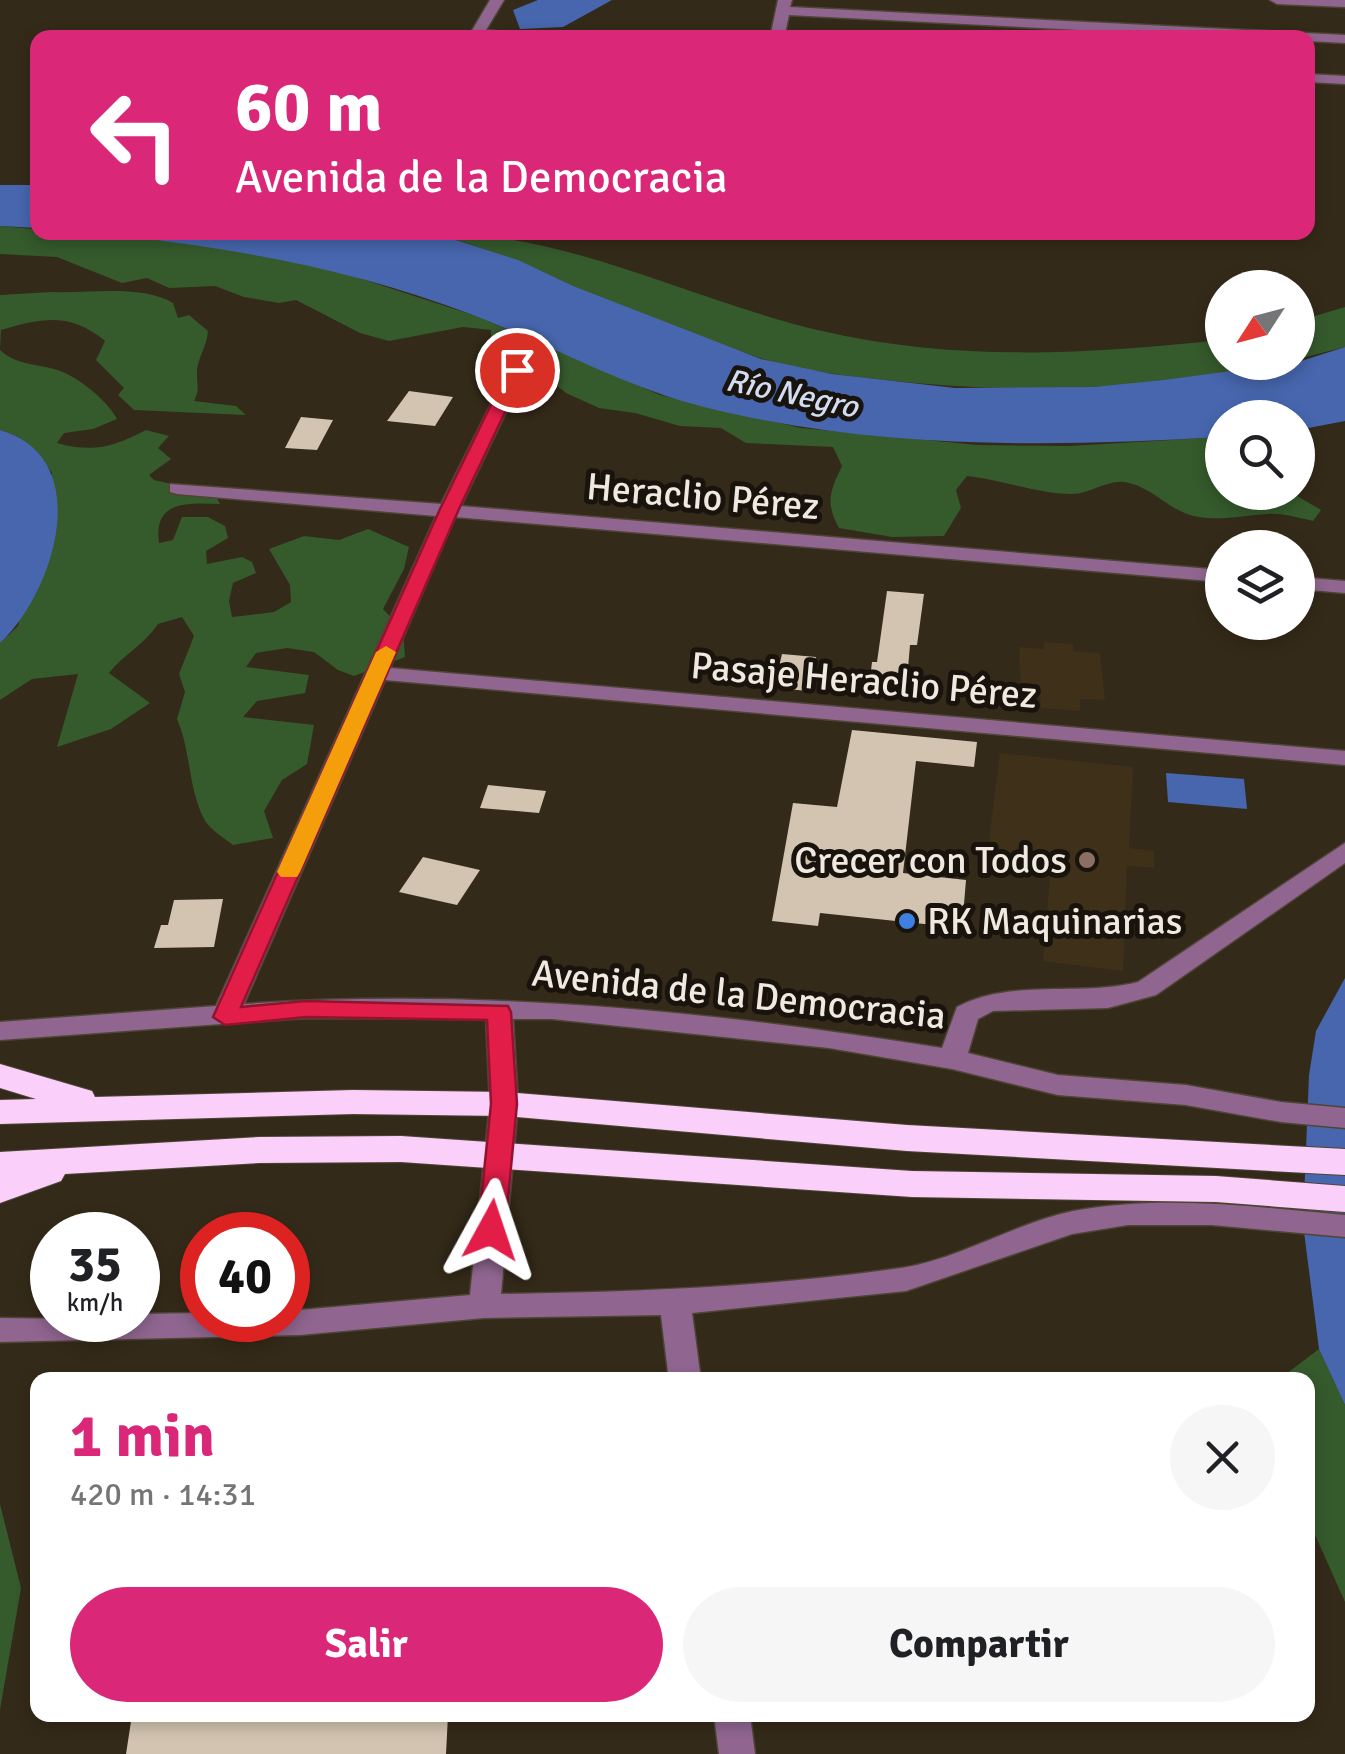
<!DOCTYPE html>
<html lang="es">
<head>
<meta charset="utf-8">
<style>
	:root { --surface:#fff; --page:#f6f6f6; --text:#202124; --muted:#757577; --accent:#db2777 }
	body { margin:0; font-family:Signika,sans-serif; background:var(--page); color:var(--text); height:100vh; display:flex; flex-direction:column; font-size:38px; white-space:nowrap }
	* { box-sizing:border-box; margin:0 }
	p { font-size:32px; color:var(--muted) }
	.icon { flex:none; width:55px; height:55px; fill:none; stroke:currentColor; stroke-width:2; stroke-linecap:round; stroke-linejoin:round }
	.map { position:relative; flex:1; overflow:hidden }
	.panel { position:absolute; left:30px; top:1372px; width:1285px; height:350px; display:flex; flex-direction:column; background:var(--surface); border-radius:20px; box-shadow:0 5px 15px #0003 }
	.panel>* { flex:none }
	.hud { position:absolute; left:30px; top:30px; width:1285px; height:210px; border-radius:20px; box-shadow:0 5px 15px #0003; background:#db2777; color:#fff; overflow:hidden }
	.needle { width:65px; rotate:234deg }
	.buttons { position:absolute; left:1205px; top:270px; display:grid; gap:20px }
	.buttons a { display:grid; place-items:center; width:110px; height:110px; border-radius:50%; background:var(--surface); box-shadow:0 5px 15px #0003; font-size:50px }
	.speed { position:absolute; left:30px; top:1212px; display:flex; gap:20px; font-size:50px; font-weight:700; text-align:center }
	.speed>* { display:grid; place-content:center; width:130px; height:130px; border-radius:50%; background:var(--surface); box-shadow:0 5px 15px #0003; line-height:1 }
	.speed small { font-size:25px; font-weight:400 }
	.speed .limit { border:15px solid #d22; background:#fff; color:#111 }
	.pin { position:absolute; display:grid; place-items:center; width:85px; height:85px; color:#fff; margin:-42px; border:5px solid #fff; border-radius:50%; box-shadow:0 2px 10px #0007 }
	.me { position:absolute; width:110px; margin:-55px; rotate:5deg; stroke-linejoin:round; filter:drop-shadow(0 0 8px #0008) }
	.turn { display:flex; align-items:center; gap:35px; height:210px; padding:0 40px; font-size:45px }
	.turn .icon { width:130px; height:130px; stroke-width:2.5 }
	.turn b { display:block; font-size:70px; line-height:85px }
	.round { display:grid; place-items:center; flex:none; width:105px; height:105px; border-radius:52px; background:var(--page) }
	.summary { display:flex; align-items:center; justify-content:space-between; height:170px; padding:0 40px }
	h1 { font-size:60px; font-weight:700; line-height:75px; color:var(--accent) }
	.primary-button { display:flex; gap:20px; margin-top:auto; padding:20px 40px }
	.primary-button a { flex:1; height:115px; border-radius:60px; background:var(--accent); color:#fff; font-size:40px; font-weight:700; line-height:115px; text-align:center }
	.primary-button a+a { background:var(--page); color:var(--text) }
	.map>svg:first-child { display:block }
	.built { fill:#3f3019 }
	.green { fill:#355a2c }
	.water { fill:#4766ae }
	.building { fill:#d2c4b0 }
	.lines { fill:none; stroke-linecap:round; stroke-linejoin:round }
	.minor-casing { stroke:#4e4535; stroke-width:3 }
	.highway-casing { stroke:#4e4535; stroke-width:2 }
	.minor { fill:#906690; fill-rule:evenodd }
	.highway { fill:#fad0fa; fill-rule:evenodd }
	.route { fill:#e11d48; stroke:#92132f; stroke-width:2.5 }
	.slow { fill:#f59e0b }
	.education-dot { fill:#8d6e63; stroke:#18130c; stroke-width:4 }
	.shop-dot { fill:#3f7fe0; stroke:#18130c; stroke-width:4 }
	.labels { text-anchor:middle; stroke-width:10; stroke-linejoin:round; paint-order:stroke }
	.far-water-label { font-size:32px; font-style:italic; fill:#d3ddf1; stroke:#18130c }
	.street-label { font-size:38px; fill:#f0e9df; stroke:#18130c }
	.poi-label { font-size:38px; fill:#f0e9df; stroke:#18130c; text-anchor:end }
</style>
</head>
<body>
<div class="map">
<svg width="1345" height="1754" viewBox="0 0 1345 1754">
	<rect width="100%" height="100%" fill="#342a19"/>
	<path class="built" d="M1044 642 1073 644 1074 651 1100 653 1105 700 1080 699V711L1041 708 1040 697 1021 696 1019 647 1044 649Z
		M1000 753 1133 767 1129 848 1154 851V868L1127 866 1123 971 1043 961 1051 864 987 857Z"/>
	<path class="green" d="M0 226 189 243 279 257 334 270 476 316 660 395 801 428 978 445 1069 446 1222 437 1208 470 1222 481V492L1292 493 1321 510 1313 521C1299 518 1282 513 1268 514 1245 515 1222 521 1199 517 1170 513 1153 486 1124 482 1107 480 1090 494 1072 494 1037 494 1003 480 967 476L956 490 961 508 944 536 892 537 839 528C825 503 830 491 842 466L833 447 746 443 721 428 680 426 635 413 599 408 566 393 521 356 491 346V330L463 327 389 341 360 333 296 300 279 303 244 297 215 286 169 288 147 278 122 283 57 257 0 254Z
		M433 233C569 232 692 301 822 331 956 362 1088 354 1222 340V362L1283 363C1151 390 1017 395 884 380 842 375 797 371 757 357 696 336 634 312 574 287 527 267 483 246 433 233Z
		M51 292C88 294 141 284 173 303L178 318 189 315 208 331C207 347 196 360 197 375 197 387 200 389 194 401L236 406 246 415 134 410 118 395 124 388 96 360 105 341C70 312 42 318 1 330L0 349V295Z
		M1345 307V347L1298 359V321Z
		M0 350C20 369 46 362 69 375 86 384 108 402 117 419L93 429 64 433 57 443C93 453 113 447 146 430L169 436 158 448 171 459 149 475 154 480 215 494 220 504C188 503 153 500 159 543L173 540 182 517H208L225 526 228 538 206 551 207 564 242 557 252 562 256 573 233 583 229 601 232 617 274 612 291 602 290 585 269 549 304 536 339 540 368 529 409 547 404 569 383 609 403 630 405 657 354 676 338 670 314 652 287 648 256 653 246 667 309 675 305 693 257 701 243 717 314 725 307 764 282 780 264 811 273 838 233 845C224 838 209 829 204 819 188 788 191 751 177 719L185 692 179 674 194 636 182 617 158 624C145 644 124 654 109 673L150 703 111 729 57 747 78 674 32 679 0 700V643L18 626 52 473C37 451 26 438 0 430Z
		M1319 1349 1345 1405V1602L1308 1519V1380H1278Z
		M0 1504 21 1588 0 1710Z"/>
	<path class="water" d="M538 0H612L563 27 520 29 513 10Z
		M0 185H37V228L0 226Z
		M91 233H434L518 260 573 286 761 359 832 374 955 388 1093 387 1164 380 1298 362 1345 347V421L1298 430V418H1222V437C1049 447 875 450 704 407 624 387 551 345 473 315 347 267 225 246 91 233Z
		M0 430C97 458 54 593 0 643Z
		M1166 773 1244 779 1247 809 1168 802Z
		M1345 978V1405L1319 1349 1303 1224 1309 1075 1316 1031Z"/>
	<path class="building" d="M409 391 453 397 435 426 387 421Z
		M301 417 333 420 317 450 285 448Z
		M887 591 924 594 917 645H910L906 691 869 688 872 662H877Z
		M782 654 816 657 809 691 774 688Z
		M852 730 977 742 974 767 916 761 903 873 966 880 962 928 820 913 818 926 772 921 793 803 837 807Z
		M488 785 546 791 539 813 480 808Z
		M423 857 480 870 457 905 399 892Z
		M223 899 214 947 154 948 161 925H168L174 900Z
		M132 1715H448L446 1754H126Z"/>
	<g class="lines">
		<defs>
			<path id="minor" d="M490 0H504L486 30 556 38 472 37 470 34Z
				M778 0H792L790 7 1345 35V43L1308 41V38H1233L789 15 784 38H770Z
				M1270 0H1345V7L1277 4Z
				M1308 74 1345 76V84L1308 82Z
				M517 365 526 370 461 506 1222 570V582L455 517 390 668 1345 751V765L385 680 244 1004C477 988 712 1011 942 1048L957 1007C1011 978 1079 997 1138 982L1345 843V863L1156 995 1108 1008 993 1011 978 1019 968 1053 1058 1075 1186 1085 1281 1102 1345 1108V1128L1281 1122 1186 1105 1058 1095 952 1069 829 1048 552 1019H513L518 1104 501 1294C634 1292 768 1287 901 1268 960 1259 1015 1223 1073 1211 1163 1194 1255 1207 1345 1215V1237L1212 1225H1128L1072 1234 906 1291 692 1313 701 1380H669L661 1315 484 1318 300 1335 0 1342V1318L138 1320V1314L202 1313V1320H288V1311L470 1295 490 1104 486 1019 306 1018 0 1040V1022L216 1006 436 516 177 494 170 492V484L441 504 508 370Z
				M1298 577 1345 581V593L1298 589Z
				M714 1715H750L755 1754H719Z"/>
			<path id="highway" d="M0 1064 92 1091 95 1097 353 1090 504 1092 907 1125 1345 1149V1175L907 1151 504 1116 353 1114 0 1124V1100L36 1099 0 1088Z
				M401 1136 912 1171 1216 1176 1345 1186V1212L1216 1202 912 1197 401 1162 259 1163 65 1174 61 1181 0 1203V1152L259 1137Z"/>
		</defs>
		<use href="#minor" class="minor-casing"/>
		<use href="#highway" class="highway-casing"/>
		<use href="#minor" class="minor"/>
		<use href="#highway" class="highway"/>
	</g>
	<path class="route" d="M517 365 525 370 459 509 241 1007 306 1001 508 1006 511 1012 517 1104 505 1230 501 1237 491 1240 482 1237 478 1230 491 1104 487 1020 306 1017 225 1025 213 1017 440 509 508 370Z"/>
	<path class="slow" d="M386 646 396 652 300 872 297 877H281L277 872 376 652Z"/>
	<circle class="education-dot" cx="1087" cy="860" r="10"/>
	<circle class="shop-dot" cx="907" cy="921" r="10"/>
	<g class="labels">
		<g class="far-water-label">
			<text transform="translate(792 393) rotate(12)" y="11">Río Negro</text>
		</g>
		<g class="street-label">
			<text transform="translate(703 496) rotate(5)" y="13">Heraclio Pérez</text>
			<text transform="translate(864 680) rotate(5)" y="13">Pasaje Heraclio Pérez</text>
			<text transform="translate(739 994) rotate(6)" y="13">Avenida de la Democracia</text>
		</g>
		<g class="poi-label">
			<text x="1067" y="873">Crecer con Todos</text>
			<text x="927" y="934" text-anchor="start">RK Maquinarias</text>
		</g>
	</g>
</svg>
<div class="buttons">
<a><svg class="needle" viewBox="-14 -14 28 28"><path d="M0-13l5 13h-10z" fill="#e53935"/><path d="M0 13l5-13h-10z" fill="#757577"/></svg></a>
<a><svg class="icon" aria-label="search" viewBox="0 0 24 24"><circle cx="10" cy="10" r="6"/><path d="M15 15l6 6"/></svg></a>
<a><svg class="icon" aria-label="layers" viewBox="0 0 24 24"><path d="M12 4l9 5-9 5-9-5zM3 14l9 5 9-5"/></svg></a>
</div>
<div class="speed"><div>35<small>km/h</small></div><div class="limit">40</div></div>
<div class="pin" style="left:517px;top:370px;background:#d93025"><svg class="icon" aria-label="arrive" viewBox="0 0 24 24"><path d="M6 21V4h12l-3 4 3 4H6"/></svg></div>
<svg class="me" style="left:491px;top:1230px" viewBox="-20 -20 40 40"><path d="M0-17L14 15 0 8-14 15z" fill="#e11d48" stroke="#fff" stroke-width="4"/></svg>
<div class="hud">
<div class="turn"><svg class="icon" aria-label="left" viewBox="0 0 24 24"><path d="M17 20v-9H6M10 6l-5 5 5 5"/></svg><div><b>60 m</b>Avenida de la Democracia</div></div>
</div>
<section class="panel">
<div class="summary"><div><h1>1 min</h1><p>420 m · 14:31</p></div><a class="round"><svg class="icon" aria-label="close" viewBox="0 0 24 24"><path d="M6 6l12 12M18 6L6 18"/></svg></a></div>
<div class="primary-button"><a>Salir</a><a>Compartir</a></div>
</section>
</div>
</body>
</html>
